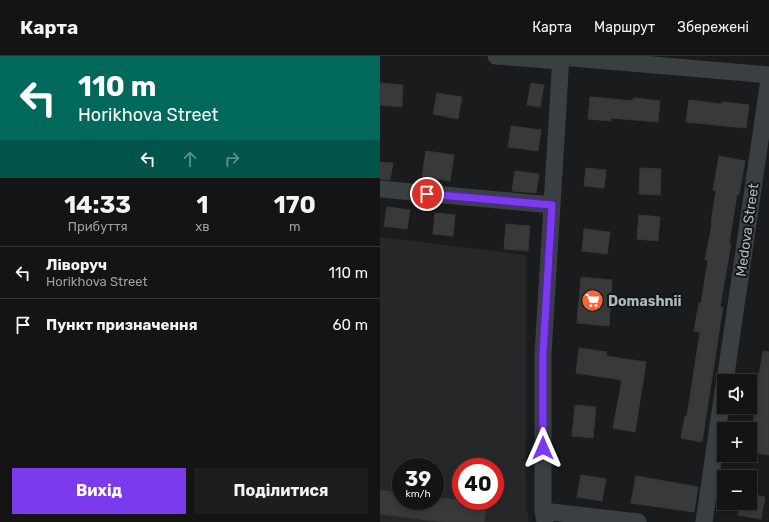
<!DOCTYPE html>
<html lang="uk">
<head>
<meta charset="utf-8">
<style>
	:root { --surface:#141415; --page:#1d1d1e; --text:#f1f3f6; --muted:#9d9ea0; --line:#333334; --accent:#7c3aed }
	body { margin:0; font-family:Rubik,sans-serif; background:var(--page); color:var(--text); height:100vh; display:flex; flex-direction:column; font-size:15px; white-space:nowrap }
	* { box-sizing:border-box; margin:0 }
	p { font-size:13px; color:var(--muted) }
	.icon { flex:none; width:22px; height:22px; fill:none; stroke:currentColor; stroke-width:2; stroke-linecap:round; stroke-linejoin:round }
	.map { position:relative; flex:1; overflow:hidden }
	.panel { display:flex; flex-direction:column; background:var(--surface); width:380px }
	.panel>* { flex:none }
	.top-card { background:#00695c; color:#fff; overflow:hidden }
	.buttons { position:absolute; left:337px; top:318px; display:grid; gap:8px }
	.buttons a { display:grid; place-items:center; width:40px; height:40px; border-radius:0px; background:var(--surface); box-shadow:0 2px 6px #0003,0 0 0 1px var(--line); font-size:20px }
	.speed { position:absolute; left:12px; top:402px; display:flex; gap:8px; font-size:20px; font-weight:700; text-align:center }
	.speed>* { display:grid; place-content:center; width:52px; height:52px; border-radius:50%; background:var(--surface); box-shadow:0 2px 6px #0003,0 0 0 1px var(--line); line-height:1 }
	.speed small { font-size:10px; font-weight:400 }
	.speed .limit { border:6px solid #d22; background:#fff; color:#111 }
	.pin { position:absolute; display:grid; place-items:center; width:34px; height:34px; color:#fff; margin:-17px; border:2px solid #fff; border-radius:50%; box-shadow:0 1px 4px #0007 }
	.me { position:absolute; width:44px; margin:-22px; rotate:0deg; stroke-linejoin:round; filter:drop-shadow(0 0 3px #0008) }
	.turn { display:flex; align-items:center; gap:14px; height:84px; padding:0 12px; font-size:18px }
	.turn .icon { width:52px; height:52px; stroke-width:2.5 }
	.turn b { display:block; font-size:28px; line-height:34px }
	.lanes { display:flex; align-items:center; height:38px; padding:0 12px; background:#0003; justify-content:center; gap:20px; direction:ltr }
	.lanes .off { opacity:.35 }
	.eta { display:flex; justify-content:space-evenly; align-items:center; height:68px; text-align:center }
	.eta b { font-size:24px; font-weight:700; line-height:28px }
	.action { display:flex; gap:8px; margin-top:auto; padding:8px 12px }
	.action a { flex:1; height:46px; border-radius:0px; background:var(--accent); color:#fff; font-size:16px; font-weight:700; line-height:46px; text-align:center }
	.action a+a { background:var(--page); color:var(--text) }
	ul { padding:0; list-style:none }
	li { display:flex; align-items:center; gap:12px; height:52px; padding:0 12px; border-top:1px solid var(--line) }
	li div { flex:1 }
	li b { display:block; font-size:15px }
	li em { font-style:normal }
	header { display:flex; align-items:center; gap:24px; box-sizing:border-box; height:56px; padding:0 20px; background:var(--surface); border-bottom:1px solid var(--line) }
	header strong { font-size:19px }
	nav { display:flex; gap:22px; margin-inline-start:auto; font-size:14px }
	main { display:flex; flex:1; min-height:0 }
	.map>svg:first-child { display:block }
	.built { fill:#262729; fill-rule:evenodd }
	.building { fill:#37393b; stroke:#343638 }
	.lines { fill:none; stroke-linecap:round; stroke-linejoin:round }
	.minor { stroke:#3a3f42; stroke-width:17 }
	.route-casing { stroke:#51269a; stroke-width:10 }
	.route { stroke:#7c3aed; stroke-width:7 }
	.labels { text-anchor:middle; stroke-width:4; stroke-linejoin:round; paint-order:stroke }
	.street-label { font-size:14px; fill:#acb8bc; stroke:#151617 }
	.poi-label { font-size:14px; font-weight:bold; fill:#acb8bc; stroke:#151617; text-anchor:start }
</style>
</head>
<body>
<header>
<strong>Карта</strong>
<nav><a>Карта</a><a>Маршрут</a><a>Збережені</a></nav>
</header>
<main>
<section class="panel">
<div class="top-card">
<div class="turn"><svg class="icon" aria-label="left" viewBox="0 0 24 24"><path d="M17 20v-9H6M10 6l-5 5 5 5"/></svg><div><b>110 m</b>Horikhova Street</div></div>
<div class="lanes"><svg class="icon" aria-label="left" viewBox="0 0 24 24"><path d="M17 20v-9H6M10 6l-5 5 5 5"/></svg><svg class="icon off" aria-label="ahead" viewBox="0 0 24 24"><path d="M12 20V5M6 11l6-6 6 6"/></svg><svg class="icon off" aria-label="right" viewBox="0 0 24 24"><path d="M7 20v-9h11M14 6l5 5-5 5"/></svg></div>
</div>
<div class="eta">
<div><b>14:33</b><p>Прибуття</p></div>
<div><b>1</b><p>хв</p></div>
<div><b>170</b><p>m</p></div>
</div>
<ul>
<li><svg class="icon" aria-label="left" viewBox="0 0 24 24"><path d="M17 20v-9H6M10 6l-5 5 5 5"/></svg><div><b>Ліворуч</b><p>Horikhova Street</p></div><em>110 m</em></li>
<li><svg class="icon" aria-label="arrive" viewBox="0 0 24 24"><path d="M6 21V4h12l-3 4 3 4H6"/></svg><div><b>Пункт призначення</b></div><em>60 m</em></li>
</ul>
<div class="action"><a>Вихід</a><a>Поділитися</a></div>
</section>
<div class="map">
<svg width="389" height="466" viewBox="0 0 389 466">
	<rect width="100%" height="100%" fill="#1a1b1c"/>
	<path class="built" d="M0 181 146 199V450L149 466H0ZM21 411H55V445H21ZM81 411H115V445H81Z"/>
	<path class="building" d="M0 27 23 29 22 51 0 49Z
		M151 27 164 29 160 51 147 49Z
		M57 37 82 41 78 63 53 58Z
		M210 41 253 45 254 42 280 45 278 66 231 62V65L208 63Z
		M309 44 342 48V46L369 49 366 72 306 66Z
		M131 70 161 74 158 95 128 91Z
		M46 95 74 99 70 125 42 120Z
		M339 100 365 105 359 139 357 138 349 188H351L340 251H343L322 386 301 382 305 360H307L320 276 314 275 319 247H321L328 204H325L332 167H331L336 135 333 134Z
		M0 106 13 107 10 124 0 123Z
		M206 112 226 114 224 132 204 130Z
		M260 112 281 113 280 139 259 138Z
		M135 115 159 118 156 137 132 135Z
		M7 151 30 154 27 173 4 170Z
		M55 157 75 159 73 180 53 178Z
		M259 159 280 161 278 185 257 183Z
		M126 168 150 170 148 195 124 193Z
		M204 173 230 176 227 198 202 195Z
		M201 221 232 224 229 270 197 267Z
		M199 292 227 296 226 300 266 306 255 376 233 372 242 324 196 317Z
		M383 295 389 296V399L370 396V383L375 356 373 355Z
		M195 349 216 351 213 382 192 380Z
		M201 419 226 423 222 445 197 441Z
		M256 420 318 431 314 456 251 447Z
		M0 434 21 437V445H55V441L107 448 104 466H64L0 458Z
		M370 438 385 441 381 463 358 459 360 447H370Z"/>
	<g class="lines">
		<path class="minor" d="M116 0 180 5
			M181 1 389 19
			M0 133 172 149
			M345 325 389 23
			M163 455 258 466
			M165 466 163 455V298L181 0
			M324 466 344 329"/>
	</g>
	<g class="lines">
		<defs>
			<path id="route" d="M47 138 172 149 163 298V392"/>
		</defs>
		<use href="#route" class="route-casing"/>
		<use href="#route" class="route"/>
	</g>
	<defs>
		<symbol id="supermarket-disc" viewBox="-11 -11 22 22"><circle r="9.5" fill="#fd6431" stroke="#151617"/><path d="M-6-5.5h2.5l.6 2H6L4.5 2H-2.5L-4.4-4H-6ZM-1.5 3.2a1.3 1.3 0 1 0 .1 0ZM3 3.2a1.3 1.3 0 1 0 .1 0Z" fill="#fff"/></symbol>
	</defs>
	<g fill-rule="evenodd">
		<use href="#supermarket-disc" x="200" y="232" width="25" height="25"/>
	</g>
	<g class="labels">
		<g class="street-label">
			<text transform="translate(367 174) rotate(-82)" y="5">Medova Street</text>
		</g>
		<g class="poi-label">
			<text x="228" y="250">Domashnii</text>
		</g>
	</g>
</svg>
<div class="buttons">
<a><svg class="icon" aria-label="sound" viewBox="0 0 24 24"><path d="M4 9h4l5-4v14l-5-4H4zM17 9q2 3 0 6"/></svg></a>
<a>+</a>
<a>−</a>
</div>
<div class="speed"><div>39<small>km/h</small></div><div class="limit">40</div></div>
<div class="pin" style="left:47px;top:138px;background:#d93025"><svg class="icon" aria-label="arrive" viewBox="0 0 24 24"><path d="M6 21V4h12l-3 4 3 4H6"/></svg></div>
<svg class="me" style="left:163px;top:392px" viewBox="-20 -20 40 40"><path d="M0-17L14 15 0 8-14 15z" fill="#7c3aed" stroke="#fff" stroke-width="4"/></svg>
</div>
</main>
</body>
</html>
